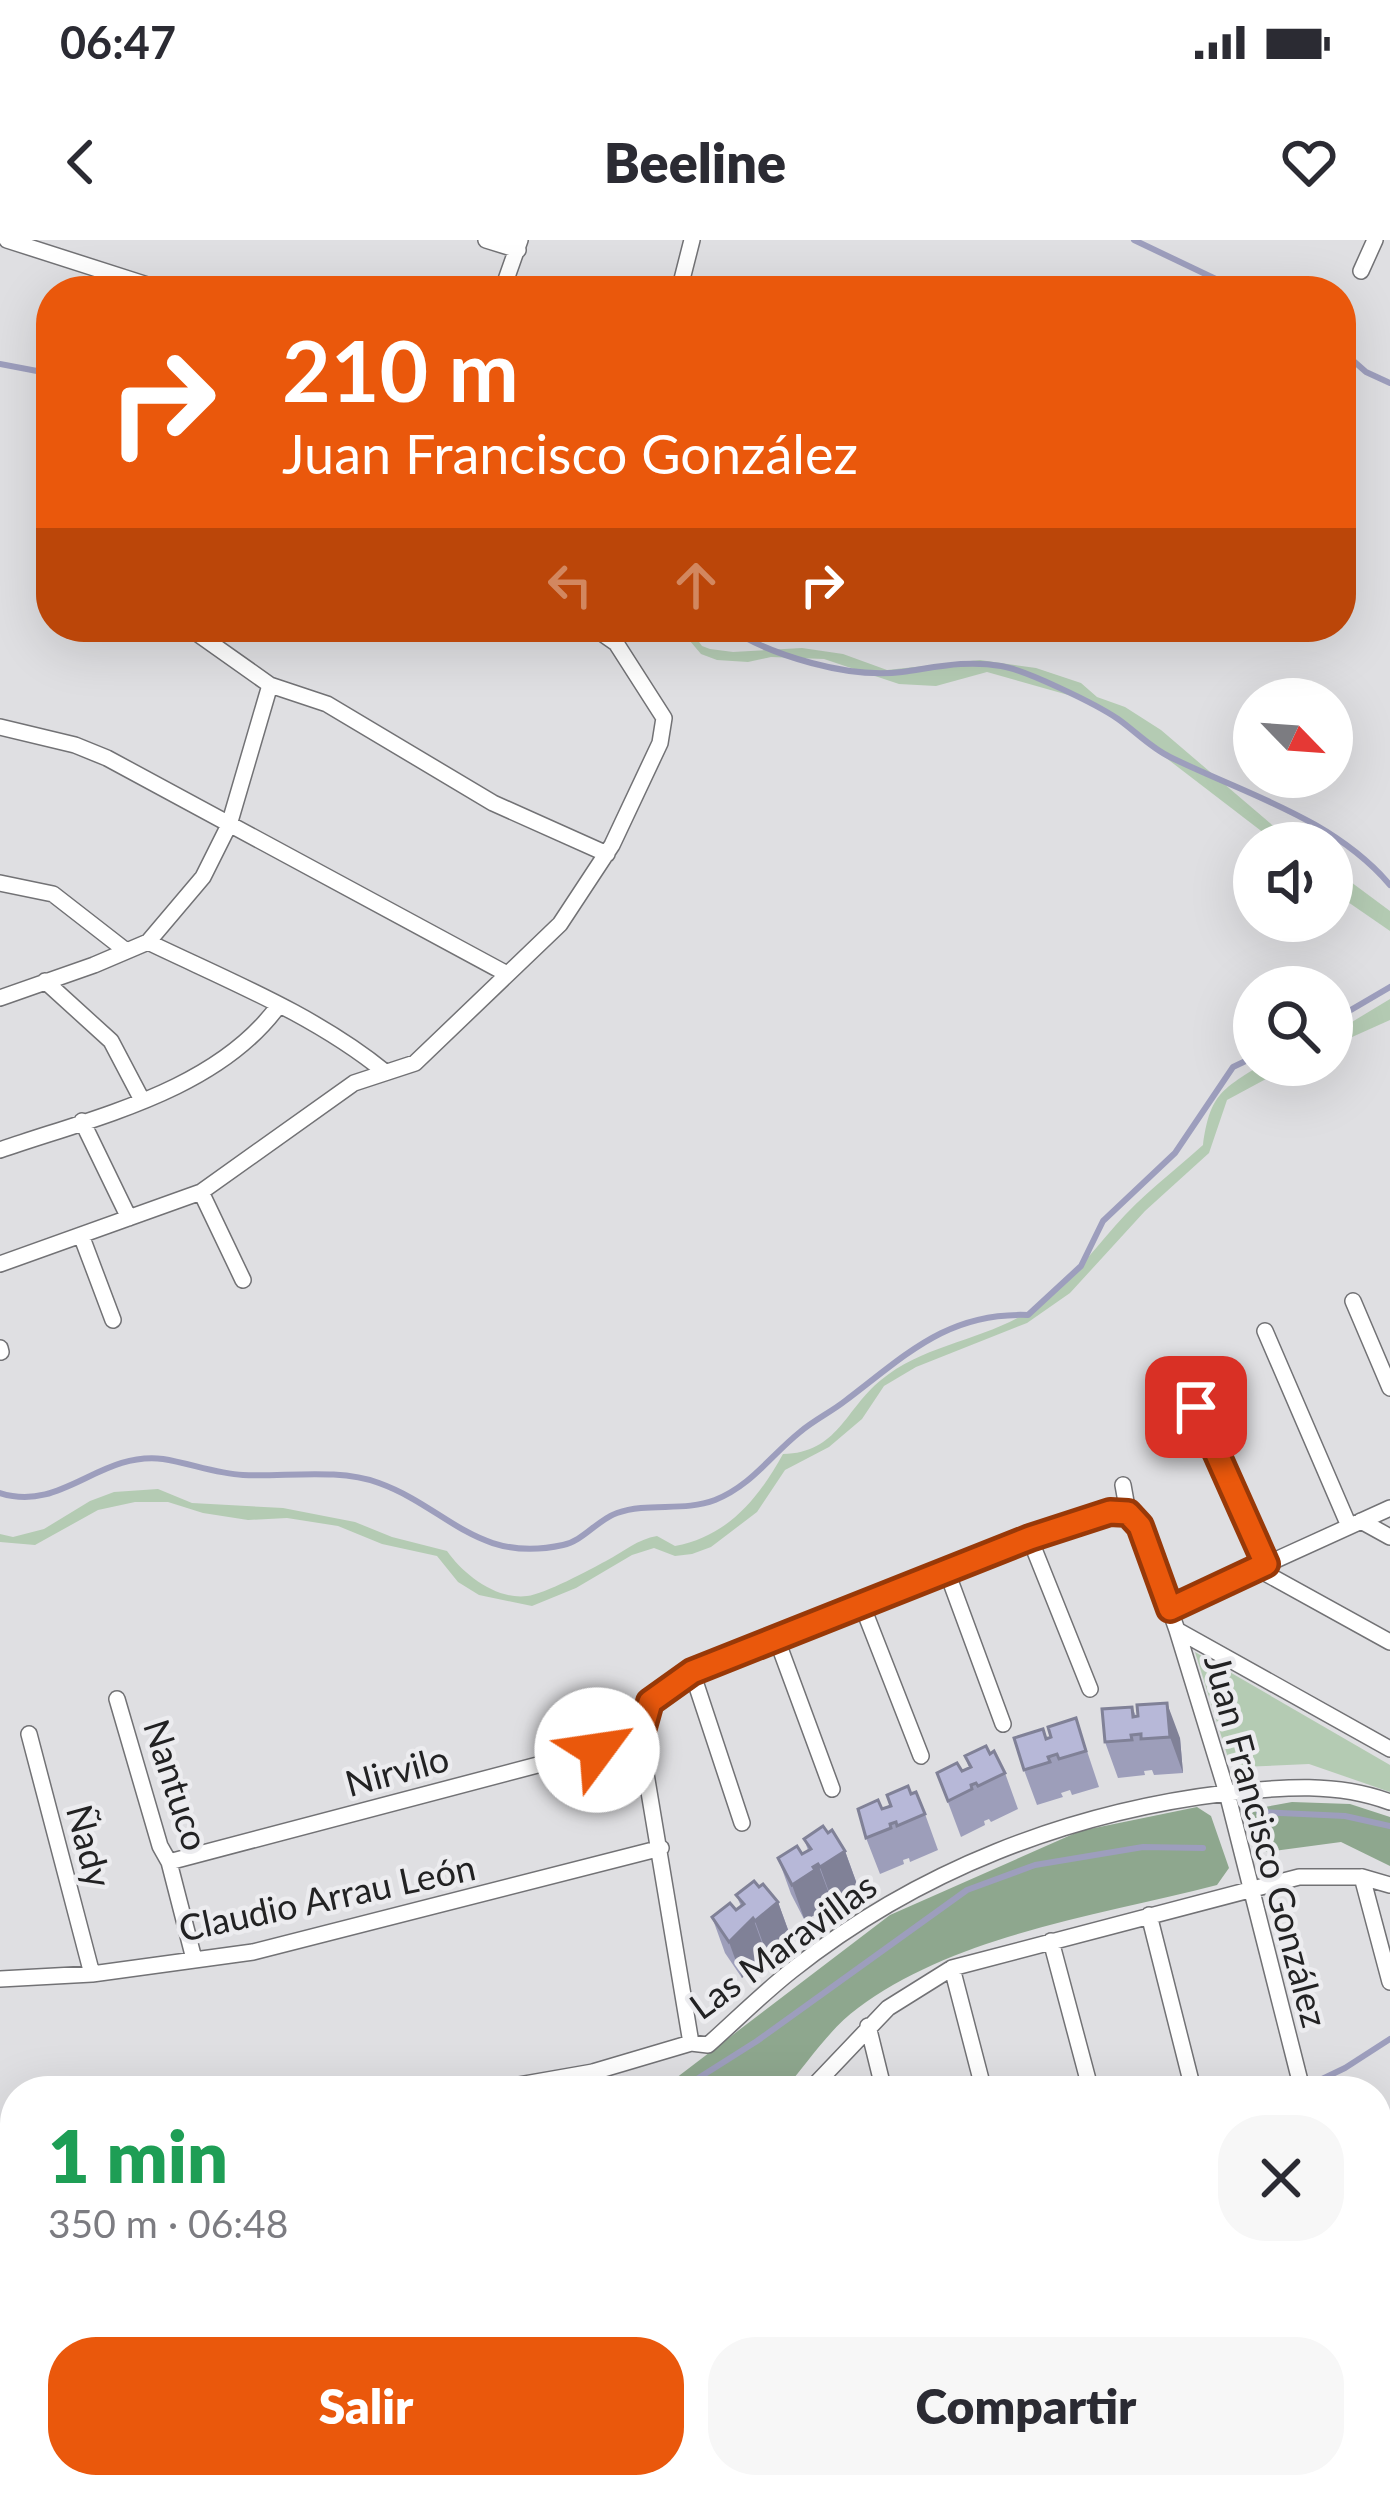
<!DOCTYPE html>
<html lang="es">
<head>
<meta charset="utf-8">
<style>
	:root { --surface:#fff; --page:#f7f7f7; --text:#2b2b33; --muted:#7c7c81; --accent:#ea580c }
	body { margin:0; font-family:Lato,sans-serif; background:var(--page); color:var(--text); height:100vh; display:flex; flex-direction:column; font-size:45px; white-space:nowrap }
	* { box-sizing:border-box; margin:0 }
	p { font-size:39px; color:var(--muted) }
	.icon { flex:none; width:66px; height:66px; fill:none; stroke:currentColor; stroke-width:2; stroke-linecap:round; stroke-linejoin:round }
	.map { position:relative; flex:1; overflow:hidden }
	.side { position:absolute; left:0px; top:1836px; width:1392px; height:423px; display:flex; flex-direction:column; background:var(--surface); border-radius:48px 48px 0 0; box-shadow:0 12px 48px #0002 }
	.side>* { flex:none }
	.top-card { position:absolute; left:36px; top:36px; width:1320px; height:366px; border-radius:48px; box-shadow:0 12px 48px #0002; background:#ea580c; color:#fff; overflow:hidden }
	.needle { width:78px; rotate:115deg }
	.fabs { position:absolute; left:1233px; top:438px; display:grid; gap:24px }
	.fabs a { display:grid; place-items:center; width:120px; height:120px; border-radius:50%; background:var(--surface); box-shadow:0 12px 48px #0002; font-size:60px }
	.pin { position:absolute; display:grid; place-items:center; width:102px; height:102px; color:#fff; margin:-51px; border-radius:24px; box-shadow:0 6px 18px #0006 }
	.me { position:absolute; width:132px; margin:-66px; rotate:59deg; stroke-linejoin:round; filter:drop-shadow(0 0 9px #0008) }
	.turn { display:flex; align-items:center; gap:42px; height:252px; padding:0 48px; font-size:54px }
	.turn .icon { width:156px; height:156px; stroke-width:2.5 }
	.turn b { display:block; font-size:84px; line-height:102px }
	.lanes { display:flex; align-items:center; height:114px; padding:0 48px; background:#0003; justify-content:center; gap:60px; direction:ltr }
	.lanes .off { opacity:.35 }
	.round { display:grid; place-items:center; flex:none; width:126px; height:126px; border-radius:48px; background:var(--page) }
	.head { display:flex; align-items:center; justify-content:space-between; height:204px; padding:0 48px }
	h1 { font-size:72px; font-weight:800; line-height:90px; color:#1e9e55 }
	.action { display:flex; gap:24px; margin-top:auto; padding:24px 48px }
	.action a { flex:1; height:138px; border-radius:48px; background:var(--accent); color:#fff; font-size:48px; font-weight:800; line-height:138px; text-align:center }
	.action a+a { background:var(--page); color:var(--text) }
	.status { display:flex; justify-content:space-between; align-items:center; height:84px; padding:0 60px; background:var(--surface); direction:ltr }
	.status svg { height:33px; fill:currentColor }
	header { display:flex; justify-content:space-between; align-items:center; height:156px; padding:0 48px; background:var(--surface); font-size:54px; font-weight:800 }
	.map>svg:first-child { display:block }
	.green { fill:#b4cbb3 }
	.forest { fill:#8ea78e }
	.lines { fill:none; stroke-linecap:round; stroke-linejoin:round }
	.stream { stroke:#9d9ebd; stroke-width:6 }
	.minor-casing { stroke:#727275; stroke-width:18 }
	.minor { stroke:#fff; stroke-width:15 }
	.wall { fill:#9d9eba }
	.shaded-wall { fill:#808197 }
	.building { fill:#b7b8d8; stroke:#808197; stroke-width:3 }
	.route-casing { stroke:#983908; stroke-width:30 }
	.route { stroke:#ea580c; stroke-width:21 }
	.labels { text-anchor:middle; stroke-width:9; stroke-linejoin:round; paint-order:stroke }
	.street-label { font-size:36px; fill:#222223; stroke:#ececef }
</style>
</head>
<body>
<div class="status"><b>06:47</b><svg viewBox="0 0 49 12"><path d="M0 12V9h3v3zM5 12V6h3v6zM10 12V3h3v9zM15 12V0h3v12zM26 1h20v11H26zM47 4h2v5h-2z"/></svg></div>
<header><svg class="icon" aria-label="back" viewBox="0 0 24 24"><path d="M15 5l-7 7 7 7"/></svg>Beeline<svg class="icon" aria-label="heart" viewBox="0 0 24 24"><path d="M12 20l-8-8c-3-5 5-10 8-4 3-6 11-1 8 4z"/></svg></header>
<div class="map">
<svg width="1390" height="2257" viewBox="0 0 1390 2257">
	<rect width="100%" height="100%" fill="#dfdfe2"/>
	<path class="green" d="M678 387H688L702 406 710 409 733 412 802 408 843 414 887 430 980 420 1036 428 1081 443 1097 457 1125 467 1161 490 1278 590 1298 603H1277L1093 462 987 432 936 446 899 444 824 419 771 417 748 422 717 420 701 414Z
		M1332 628 1390 671V691L1332 651Z
		M1390 759V780L1332 806V794Z
		M1261 825H1292L1227 860 1209 913 1145 971 1070 1053 1027 1083 916 1127 884 1146 862 1179 829 1207 785 1230 757 1272 711 1307 692 1314 675 1316 654 1308 632 1315 576 1348 532 1366 479 1355 458 1342 437 1316 382 1304 338 1286 287 1278 248 1280 203 1273 168 1262H135L98 1270 35 1305 0 1302V1294L13 1297 44 1289 90 1261 114 1252 158 1249 192 1263 283 1268 355 1282 392 1297 447 1311C463 1334 496 1360 527 1356 545 1354 589 1330 606 1321 623 1312 638 1299 657 1296L675 1306C728 1296 758 1259 783 1214 838 1213 845 1169 881 1140 922 1106 978 1101 1023 1075 1062 1052 1086 1019 1115 986 1141 956 1174 931 1203 905 1210 856 1220 850 1261 825Z
		M1195 1412 1390 1525V1552L1309 1524 1241 1527 1230 1524Z"/>
	<path class="forest" d="M1292 1562 1350 1564 1390 1577V1626L1341 1602 1266 1612 1248 1570Z
		M1197 1567 1211 1576 1229 1628 1217 1645C1101 1675 955 1695 858 1768 829 1789 807 1824 783 1851H659L890 1675 1080 1591Z"/>
	<g class="lines">
		<path class="stream" d="M1134 0 1241 51
			M1341 110 1366 132 1390 143
			M0 124 37 131 51 140
			M727 387C771 416 850 439 902 432 938 427 965 420 1001 426 1026 430 1096 464 1118 479 1135 491 1151 508 1170 517 1245 554 1333 578 1390 645
			M1332 781 1390 747
			M0 1253C62 1273 99 1211 163 1219 189 1223 217 1234 243 1235 286 1237 338 1228 379 1243 448 1268 477 1324 563 1305 583 1301 597 1280 617 1273 649 1262 684 1272 715 1260 752 1245 770 1216 800 1192 814 1180 831 1172 845 1161 906 1115 947 1072 1028 1075L1081 1026 1103 981 1175 913 1233 827 1254 817
			M1259 1572 1345 1576 1390 1586
			M678 1851 757 1801 967 1650 1035 1625 1143 1607 1203 1608
			M1297 1851 1345 1828 1390 1799
			M0 2041 15 2034
			M0 2111 15 2098
			M1107 2257 1112 2244"/>
		<defs>
			<path id="minor" d="M7 0 166 51
				M486 0 518 10
				M1361 31 1375 0
				M502 51 520 0
				M679 51 692 0
				M188 387 270 445
				M0 487 75 505 107 518 507 734
				M0 643 53 654 125 710
				M148 702C229 741 315 775 385 832
				M45 741 111 801 142 860
				M0 758 94 725 148 702 203 637 229 585 270 445 327 464 493 563 607 614
				M82 881 129 978
				M0 910C95 877 217 851 279 765
				M201 952 243 1040
				M81 995 113 1080
				M0 1024 201 952 354 843 415 823 560 684 612 605 660 503 664 478 616 403 593 387
				M1353 1061 1390 1148
				M1265 1091 1349 1286
				M0 1108 1 1112
				M1196 1167 1266 1324
				M1123 1245 1128 1273 1140 1286 1177 1390 1227 1553 1300 1841
				M1361 1281 1390 1297
				M1030 1299 1090 1449
				M1256 1328 1390 1402
				M947 1332 1003 1484
				M862 1365 921 1516
				M1170 1368 1390 1268
				M1177 1390 1390 1509
				M777 1400 832 1549
				M692 1432 742 1583
				M117 1459 160 1606 169 1622 194 1719
				M29 1494 92 1734
				M169 1622 640 1498
				M1362 1637 1390 1742
				M1149 1675 1192 1845
				M1051 1701 1091 1851
				M952 1728 984 1851
				M0 1739 92 1734 253 1712 661 1608
				M868 1786 884 1851
				M691 1803 640 1498 651 1462 692 1432 1030 1299 1110 1272 1128 1273
				M484 1851 593 1832 691 1803 708 1805C736 1780 762 1754 791 1731 917 1631 1068 1572 1227 1553 1283 1547 1336 1542 1390 1562
				M809 1851 888 1768 952 1728 1299 1637H1362L1390 1645
				M0 1899 15 1900
				M1377 1924 1390 1919
				M1377 2059 1390 2068
				M1377 2145 1390 2130
				M0 2166 15 2162
				M876 2244 887 2257
				M1067 2244 1070 2257
				M990 2257 1012 2244
				M1232 2257 1237 2244
				M1334 2257 1339 2244"/>
		</defs>
		<use href="#minor" class="minor-casing"/>
		<use href="#minor" class="minor"/>
	</g>
	<path class="wall" d="M1132 1467 1136 1476 1180 1498 1183 1533 1154 1535 1152 1530 1144 1531 1145 1535 1118 1538 1105 1502Z
		M1076 1478 1099 1547 1072 1555 1070 1550 1061 1553 1063 1557 1037 1565 1024 1530 1047 1499Z
		M990 1514 1005 1533 1018 1569 991 1582 989 1579 984 1581 985 1585 961 1597 937 1533 962 1531 969 1528 965 1516Z
		M911 1554 925 1574 938 1610 910 1622 909 1618 903 1620 904 1624 880 1634 866 1598 882 1569Z
		M828 1593 845 1611 858 1647 833 1663 831 1659 826 1662 828 1666 805 1681 791 1654 778 1618 802 1614 808 1610 804 1599Z
		M759 1647 778 1662 791 1698 768 1717 766 1714 742 1738 725 1713 712 1677 736 1670 741 1666 736 1655Z"/>
	<path class="shaded-wall" d="M1167 1463 1180 1498 1183 1533 1170 1497Z
		M845 1611 858 1647 833 1663 820 1627Z
		M818 1624 831 1659 826 1662 828 1666 805 1681 792 1645Z
		M778 1662 791 1698 768 1717 755 1681Z
		M753 1678 766 1714 742 1738 729 1702Z"/>
	<path class="building" d="M1167 1463 1170 1497 1141 1499V1494L1131 1495 1132 1500 1105 1502 1102 1469 1132 1467 1133 1477 1138 1476 1137 1465Z
		M1076 1478 1086 1511 1059 1519 1057 1514 1048 1517 1050 1522 1024 1530 1014 1498 1043 1489 1046 1499 1051 1497 1048 1487Z
		M986 1506 990 1514 994 1511 1005 1533 978 1546 976 1543 971 1545 972 1549 948 1561 937 1533 957 1523 962 1531 971 1527 965 1516Z
		M908 1546 911 1554 916 1552 925 1574 897 1586 896 1582 890 1584 891 1588 866 1598 858 1569 878 1560 882 1569 891 1566 887 1555Z
		M823 1586 828 1593 832 1590 845 1611 820 1627 818 1624 813 1627 815 1630 792 1645 778 1618 797 1606 802 1614 811 1609 804 1599Z
		M754 1641 759 1647 763 1644 778 1662 755 1681 753 1678 729 1702 712 1677 730 1663 736 1670 744 1664 736 1655Z"/>
	<g class="lines">
		<defs>
			<path id="route" d="M597 1510 640 1498 650 1462 692 1432 1030 1298 1110 1272 1128 1273 1140 1286 1170 1369 1266 1324 1196 1167"/>
		</defs>
		<use href="#route" class="route-casing"/>
		<use href="#route" class="route"/>
	</g>
	<g class="labels">
		<g class="street-label">
			<text transform="translate(397 1531) rotate(-15)" y="13">Nirvilo</text>
			<text transform="translate(176 1545) rotate(72)" y="13">Nantuco</text>
			<text transform="translate(1266 1601) rotate(75)" y="13">Juan Francisco González</text>
			<text transform="translate(89 1606) rotate(75)" y="13">Ñady</text>
			<text transform="translate(327 1658) rotate(-12)" y="13">Claudio Arrau León</text>
			<text transform="translate(783 1706) rotate(-36)" y="13">Las Maravillas</text>
		</g>
	</g>
</svg>
<div class="fabs">
<a><svg class="needle" viewBox="-14 -14 28 28"><path d="M0-13l5 13h-10z" fill="#e53935"/><path d="M0 13l5-13h-10z" fill="#7c7c81"/></svg></a>
<a><svg class="icon" aria-label="sound" viewBox="0 0 24 24"><path d="M4 9h4l5-4v14l-5-4H4zM17 9q2 3 0 6"/></svg></a>
<a><svg class="icon" aria-label="search" viewBox="0 0 24 24"><circle cx="10" cy="10" r="6"/><path d="M15 15l6 6"/></svg></a>
</div>
<div class="pin" style="left:1196px;top:1167px;background:#d93025"><svg class="icon" aria-label="arrive" viewBox="0 0 24 24"><path d="M6 21V4h12l-3 4 3 4H6"/></svg></div>
<svg class="me" style="left:597px;top:1510px" viewBox="-20 -20 40 40"><circle r="19" fill="#fff"/><path d="M0-13L10 11 0 6-10 11z" fill="#ea580c"/></svg>
<div class="top-card">
<div class="turn"><svg class="icon" aria-label="right" viewBox="0 0 24 24"><path d="M7 20v-9h11M14 6l5 5-5 5"/></svg><div><b>210 m</b>Juan Francisco González</div></div>
<div class="lanes"><svg class="icon off" aria-label="left" viewBox="0 0 24 24"><path d="M17 20v-9H6M10 6l-5 5 5 5"/></svg><svg class="icon off" aria-label="ahead" viewBox="0 0 24 24"><path d="M12 20V5M6 11l6-6 6 6"/></svg><svg class="icon" aria-label="right" viewBox="0 0 24 24"><path d="M7 20v-9h11M14 6l5 5-5 5"/></svg></div>
</div>
<section class="side">
<div class="head"><div><h1>1 min</h1><p>350 m · 06:48</p></div><a class="round"><svg class="icon" aria-label="close" viewBox="0 0 24 24"><path d="M6 6l12 12M18 6L6 18"/></svg></a></div>
<div class="action"><a>Salir</a><a>Compartir</a></div>
</section>
</div>
</body>
</html>
